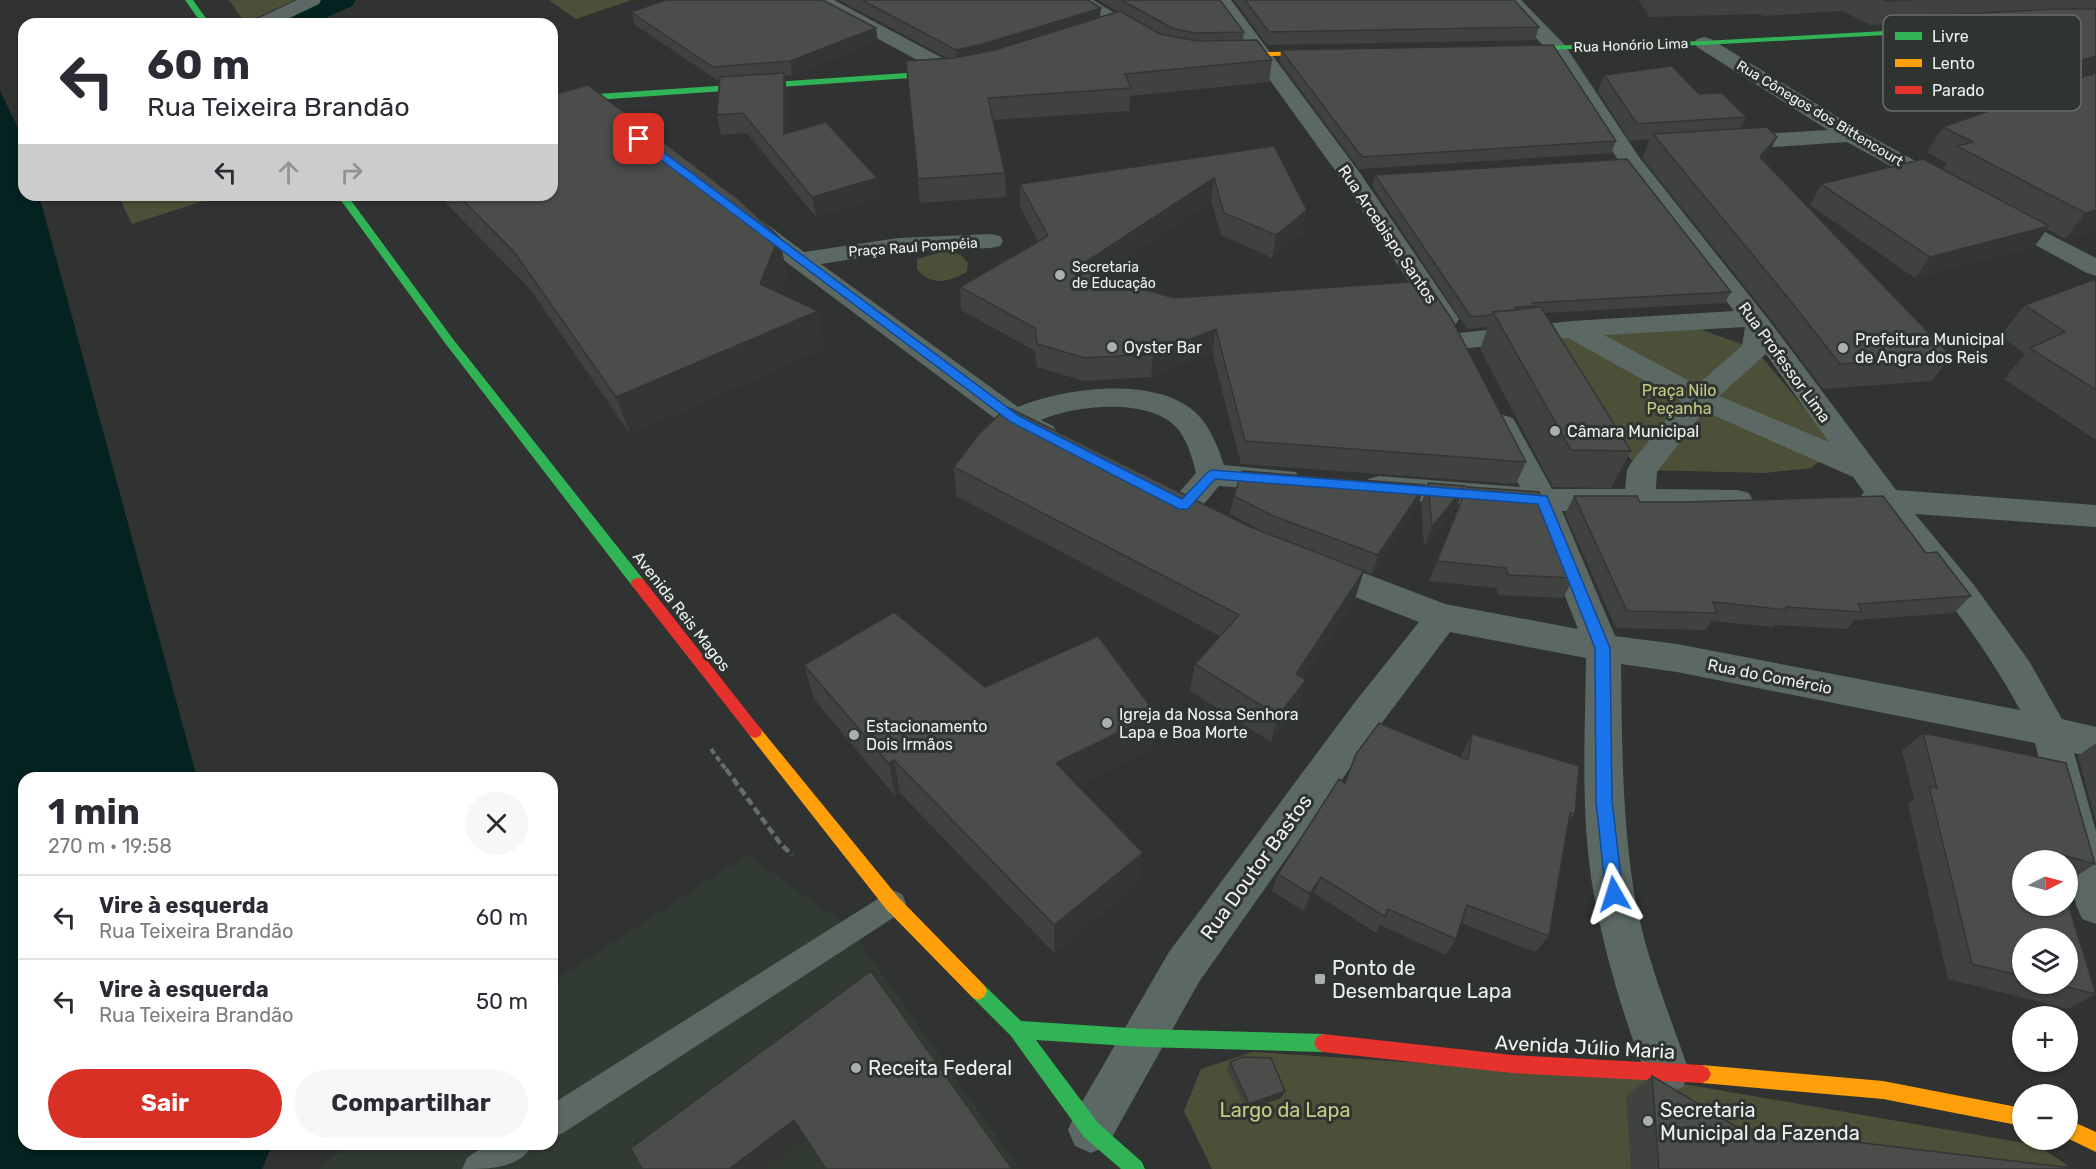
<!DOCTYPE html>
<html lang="pt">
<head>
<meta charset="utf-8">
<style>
	:root { --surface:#fff; --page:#f7f7f7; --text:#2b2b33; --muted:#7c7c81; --line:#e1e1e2; --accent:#d93025 }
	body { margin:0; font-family:Rubik,sans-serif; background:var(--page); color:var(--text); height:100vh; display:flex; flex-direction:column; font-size:22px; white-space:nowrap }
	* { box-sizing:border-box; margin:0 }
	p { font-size:20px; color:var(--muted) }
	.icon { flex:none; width:33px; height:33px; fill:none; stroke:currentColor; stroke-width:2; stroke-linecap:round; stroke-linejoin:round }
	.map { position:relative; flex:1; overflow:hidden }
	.panel { position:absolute; left:18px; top:772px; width:540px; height:378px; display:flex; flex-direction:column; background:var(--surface); border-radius:18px; box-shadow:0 2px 4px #0004 }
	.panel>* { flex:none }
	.hud { position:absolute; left:18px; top:18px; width:540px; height:183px; border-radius:18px; box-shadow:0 2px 4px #0004; background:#fff; color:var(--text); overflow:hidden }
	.needle { width:39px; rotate:84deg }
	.tools { position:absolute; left:2012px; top:850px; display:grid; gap:12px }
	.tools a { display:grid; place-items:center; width:66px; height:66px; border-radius:50%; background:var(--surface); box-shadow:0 2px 4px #0004; font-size:30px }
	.pin { position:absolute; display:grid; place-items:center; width:51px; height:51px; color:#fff; margin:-26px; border-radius:12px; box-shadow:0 3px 9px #0006 }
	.me { position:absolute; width:66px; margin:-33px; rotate:354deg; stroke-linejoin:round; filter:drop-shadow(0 0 4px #0008) }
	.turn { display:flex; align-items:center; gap:21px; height:126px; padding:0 30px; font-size:27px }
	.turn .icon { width:78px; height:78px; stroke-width:2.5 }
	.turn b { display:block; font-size:42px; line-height:51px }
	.lanes { display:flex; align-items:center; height:57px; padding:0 30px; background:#0003; justify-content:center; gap:30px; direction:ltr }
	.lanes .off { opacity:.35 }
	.round { display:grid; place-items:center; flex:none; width:63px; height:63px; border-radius:32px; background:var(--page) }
	.headline { display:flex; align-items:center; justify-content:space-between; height:102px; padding:0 30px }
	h1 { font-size:36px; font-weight:700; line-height:45px }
	.primary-button { display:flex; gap:12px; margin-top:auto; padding:12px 30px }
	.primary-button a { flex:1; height:69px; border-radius:36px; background:var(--accent); color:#fff; font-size:24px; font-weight:700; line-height:69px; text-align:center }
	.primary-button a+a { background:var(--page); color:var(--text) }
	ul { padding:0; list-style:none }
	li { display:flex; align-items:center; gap:18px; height:84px; padding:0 30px; border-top:2px solid var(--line) }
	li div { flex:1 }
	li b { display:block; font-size:22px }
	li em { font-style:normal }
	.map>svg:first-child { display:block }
	.built { fill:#313b33 }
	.green { fill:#4d5038 }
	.water { fill:#04221f }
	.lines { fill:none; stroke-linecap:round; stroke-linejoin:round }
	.canal { fill:#04221f; fill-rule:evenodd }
	.path-far1 { stroke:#656e6a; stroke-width:4; stroke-dasharray:6 3; stroke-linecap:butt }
	.path { stroke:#656e6a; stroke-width:4.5; stroke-dasharray:8 4; stroke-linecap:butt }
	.lane { fill:#5b6863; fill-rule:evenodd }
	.street { fill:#5b6863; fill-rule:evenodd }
	.fast { fill:#30b455; fill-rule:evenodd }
	.slow { fill:#ff9f0a; fill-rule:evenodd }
	.jam { fill:#e5322d; fill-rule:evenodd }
	.wall { fill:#404240; fill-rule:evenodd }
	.shaded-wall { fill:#343634 }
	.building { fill:#4a4d4a; stroke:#343634; stroke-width:1.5 }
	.route { fill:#1a73e8; stroke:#114b97; stroke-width:1.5 }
	.poi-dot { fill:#acb0ad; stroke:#2f3430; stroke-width:2 }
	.labels { text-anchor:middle; stroke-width:6; stroke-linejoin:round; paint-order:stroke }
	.far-street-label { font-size:14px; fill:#eff3f0; stroke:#2f3430 }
	.far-poi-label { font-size:14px; fill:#eff3f0; stroke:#2f3430; text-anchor:start }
	.street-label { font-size:16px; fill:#eff3f0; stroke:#2f3430 }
	.poi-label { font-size:16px; fill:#eff3f0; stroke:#2f3430; text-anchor:start }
	.park-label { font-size:16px; fill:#c6cc83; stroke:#2f3430 }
	.near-street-label { font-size:20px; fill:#eff3f0; stroke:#2f3430 }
	.near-poi-label { font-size:20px; fill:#eff3f0; stroke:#2f3430; text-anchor:start }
	.near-park-label { font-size:20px; fill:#c6cc83; stroke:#2f3430 }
	.key { fill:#2f3430; stroke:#696d6a; stroke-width:1.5 }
	.key-label { font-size:16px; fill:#eff3f0 }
</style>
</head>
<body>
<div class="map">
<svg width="2096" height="1169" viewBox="0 0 2096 1169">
	<rect width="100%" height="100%" fill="#303331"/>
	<path class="built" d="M747 855 849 927 1020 1169H319L347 1145 552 1144V982Z"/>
	<path class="green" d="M229 0H295L245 23Z
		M549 0H632L576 19Z
		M118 195H222L132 224Z
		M945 251 961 255 968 263 967 272C948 282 932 287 917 269V259Z
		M1694 327 1755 349 1837 447 1811 468 1765 473 1642 470 1617 445 1556 336Z
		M1253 1052 1649 1078 2036 1145 2066 1164 2068 1169H1212L1184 1111 1201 1069Z"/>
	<path class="water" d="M0 91 24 140V195H39L197 778H24V1144L272 1145 262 1169H0Z"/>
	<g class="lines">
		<path class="canal" d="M318 0H356L352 6 312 24H273L278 18Z"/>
		<path class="path-far1" d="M711 749 727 771"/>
		<path class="path" d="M726 769 780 843 792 855"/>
		<path class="lane" d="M892 890 902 894 906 903 902 912 563 1133 552 1138V1104Z
			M487 1144H533C520 1169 489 1169 462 1169L467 1158Z"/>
		<path class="street" d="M297 0H321L319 4 277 24H252L255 20Z
			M811 0H834L961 68 964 72 961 76H947L813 4Z
			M1070 0H1093L1131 23 1121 29 1114 27Z
			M1212 0H1231L1360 173 1459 319 1455 325 1446 327 1437 325 1342 180Z
			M1501 0H1521L1564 44 1639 157 1768 319 1896 490 2096 505V527L1915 514 1974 585 2029 661 2062 719 2096 727V759L2074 753 2096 831V924L2082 919 2076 905 2067 861H2065L2035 743 1677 672 1621 664C1622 741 1622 817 1634 892 1644 953 1669 1013 1689 1071L1683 1087 1667 1093 1651 1087C1626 1026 1606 960 1594 895 1580 818 1585 737 1586 658L1450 632 1381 724 1199 982 1107 1146 1091 1153 1075 1146 1068 1130 1075 1114 1169 952 1355 702 1419 622 1306 578 1302 569 1306 560 1318 557 1330 560 1445 604 1578 629 1531 510 1379 498 1368 495 1364 487 1368 479 1379 476 1520 487 1488 425 1493 418 1503 415 1513 418 1552 489H1625L1627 470 1631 463 1681 401 1568 338 1459 349 1449 346 1445 340 1449 334 1572 321 1734 311 1622 166 1549 52ZM1745 327 1742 346 1697 385 1604 335ZM1766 354 1829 442 1719 396ZM1704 411 1853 477 1864 492 1858 500 1862 508 1878 511C1928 575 1982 638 2020 710L1677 644 1615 636 1562 511 1738 512 1749 509 1753 501 1749 493 1738 490 1656 489 1657 472Z
			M1704 37 1711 39 1859 130 1952 181 1956 186 1952 191H1936L1847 142 1730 150 1722 148 1719 143 1722 138 1730 136 1828 130 1697 47 1694 43 1697 39Z
			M2000 209 2096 258V276L2087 273 1991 221 1988 216 1991 211Z
			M747 214 756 216 804 252 898 238 991 234 1000 236 1003 241 1000 246 991 248 898 252 821 264 1018 407C1064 388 1155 375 1196 413 1210 426 1218 447 1224 465L1296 472 1300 480 1296 488 1285 491 1219 486C1205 502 1196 520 1173 513L1168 505 1196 473C1192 457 1187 438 1175 426 1146 398 1075 405 1041 420L1053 426 1058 433 1053 440 1043 443 1033 440 1005 426 738 226 735 221 738 216Z"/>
		<path class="fast" d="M185 0H193L210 24H202Z
			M1956 27H1959V31L1704 45 1510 51 1506 49 1510 47 1704 41Z
			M951 70 955 73 954 75 552 103V97Z
			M337 195H347L453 339 643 579 645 583 643 587H633L445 343Z
			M978 982 984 985 1021 1021 1144 1029 1323 1034 1329 1037 1332 1043 1329 1049 1323 1052 1144 1047 1036 1040 1098 1123 1142 1162 1145 1169H1121L1084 1137 1011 1036 972 997 969 991 972 985Z"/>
		<path class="slow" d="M1326 51H1329V55L1222 57 1218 55 1222 53Z
			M755 726 760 728 898 897 984 985 987 991 984 997 978 1000 972 997 886 909 750 736 748 732 750 728Z
			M1702 1065 1883 1081 2022 1108V1126L1883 1099 1702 1083 1696 1080 1693 1074 1696 1068Z
			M2067 1119 2096 1132V1152L2067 1138Z"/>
		<path class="jam" d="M638 578 643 579 760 728 762 732 760 736 755 738 750 736 633 587 631 583 633 579Z
			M1323 1034 1512 1055 1702 1065 1708 1068 1711 1074 1708 1080 1702 1083 1512 1073 1323 1052 1317 1049 1314 1043 1317 1037Z"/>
	</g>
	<path class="wall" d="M839 0H1088L1100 17 1117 11 1098 0H1220L1244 32 1243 40 1272 60 1269 82 1130 96 1129 111 993 120 1005 173 1006 197 920 203 906 61 947 58Z
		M1234 0H1514L1539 27 1535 40 1267 45Z
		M1638 0H2096V230L2065 239 2047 229 2034 247 1915 278 1810 205 1821 184 1942 169 1947 163 1927 152 1943 127 1994 109 2001 99 2027 94 1906 40 1915 23 1872 25 1841 11 1763 16 1760 14 1650 17Z
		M631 12 878 41 792 75 785 76 787 92V133L877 178 879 198 816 217 747 133 721 135 717 115 719 80H717L635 25Z
		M1281 50 1616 141 1611 153 1359 169 1280 62Z
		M1604 75 1699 94 1746 117 1741 128 1764 162 1951 356 1932 381 1823 389 1770 318 1642 158 1650 139 1630 141 1598 91Z
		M1274 146 1303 232 1272 258 1221 235 1211 201 1099 276 1526 462 1516 484 1241 464 1212 352 1151 377 1084 381 1037 367 1035 351 961 310 960 287 1038 241 1020 207V184Z
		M1375 175 1731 292 1725 303 1545 313 1631 451 1611 488 1553 487 1480 349 1488 327 1467 329 1372 186Z
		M438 195H552L787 273 779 293 825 348 630 434 530 289Z
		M2096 279V440L2004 379 2025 354 2000 336 2025 305Z
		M954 467 1248 526 1262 531 1230 514 1234 496 1425 485 1418 504 1372 574 1323 555 1355 599 1303 678 1299 707 1271 742 1190 691 1195 664 1220 636 956 496Z
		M1428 483 1465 486 1457 507 1424 547 1421 504Z
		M1467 487 1574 578 1563 598 1498 595 1496 588 1429 581Z
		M1574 496 1640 502 1926 553 1971 596 1954 613 1855 620 1847 629 1775 625 1773 627 1712 621 1705 630 1616 628 1565 514Z
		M804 665 1156 714 1151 748 1077 785 1138 883 1054 953 900 793 895 796 814 699Z
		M1923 733 2095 864 2069 881 2067 880V861H2022L2096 994 2068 1009 1948 979 1908 804 1914 799 1902 751ZM2022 939 2067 984H2022Z
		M1472 734 1575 814 1568 823 1549 936 1535 952 1461 923 1456 939 1446 955 1380 925 1376 933 1314 893 1304 911 1272 891 1278 874 1345 783 1462 757V753Z
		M2096 743V822L2078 756Z
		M1230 1062 1285 1091 1281 1098 1246 1110 1227 1069Z
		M1652 1076 1738 1128 2079 1169H1631L1626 1096Z"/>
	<path class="shaded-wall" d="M1101 8 1100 21 957 63 956 50Z
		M876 28 878 41 792 75 790 61Z
		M2096 56V76L2029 95 2046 70Z
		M784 73 787 92V154L784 134Z
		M1777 137 1765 161 1747 181 1760 157Z
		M877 178 879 198 816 217 812 197Z
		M1214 178 1211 201 1075 292V269Z
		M1307 210 1303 232 1272 258 1276 235Z
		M2096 210V230L2065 239 2085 213Z
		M2049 226 2034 247 1915 278 1930 257Z
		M779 237 787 273 768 321 760 284Z
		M818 311 825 348 630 434 616 397Z
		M1216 329 1212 352 1151 377 1153 354Z
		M1425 485 1418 504 1372 574 1378 555Z
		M1465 486 1457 507 1424 547 1432 527Z
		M1364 571 1355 599 1289 701 1296 674Z
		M1306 680 1299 707 1271 742 1278 716Z
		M1156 714 1151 748 1055 796 1056 763Z
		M894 760 900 793 895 796 889 764Z
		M1143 853 1138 883 1054 953V925Z
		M1321 877 1314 893 1304 911 1310 894Z
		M1285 1091 1281 1098 1246 1110 1249 1104Z
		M794 1120 806 1140 768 1169H729Z"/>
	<path class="building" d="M666 0H823L876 28 790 61 713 67 631 12Z
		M862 0H1088L1101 8 983 44 956 50Z
		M1121 0H1220L1244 32 1196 33 1174 29Z
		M1245 0H1514L1539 27 1269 32Z
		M1883 0H1909L1885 1Z
		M2057 9H2096V56L2046 70 1919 16Z
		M1120 11 1160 34 1197 41 1257 40 1272 60 1125 74 1131 88 988 98 1005 173 918 179 906 61 953 58 995 50Z
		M1553 45 1616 141 1362 157 1281 50Z
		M1672 66 1699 94 1722 93 1746 117 1637 124 1604 75Z
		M784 73V134L826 122 877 178 812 197 743 113 717 115 720 77Z
		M2096 73V210L2085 213 1957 146 1973 142 1943 127 2012 103 2001 99 2022 95Z
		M588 85 738 199 779 237 760 284 818 311 616 397 515 253 458 195H552V95Z
		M1767 127 1777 137 1760 157 1951 356 1840 364 1784 293 1653 134Z
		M1274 146 1307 210 1276 235 1224 213 1214 178 1075 269 1174 298 1426 281 1451 318 1526 462 1245 441 1216 329 1153 354 1085 358 1037 344 1035 328 960 287 1048 236 1020 184Z
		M1627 159 1731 292 1532 303 1534 306 1515 307 1517 310 1493 312 1492 315 1471 317 1375 175Z
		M1923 159 2049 226 1930 257 1821 184Z
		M2096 279V390L2030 348 2065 332 2025 305Z
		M1541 307 1631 451 1571 450 1493 312Z
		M1007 407 1248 526 1364 571 1296 674 1306 680 1278 716 1195 664 1239 615 954 467 978 435Z
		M1242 471 1425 485 1378 555 1271 515 1234 496Z
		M1428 483 1465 486 1432 527Z
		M1467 487 1539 492 1574 578 1508 575 1506 568 1437 561Z
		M1574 496H1637L1640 502H1686L1883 496 1926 553 1937 552 1971 596 1858 604 1862 612 1786 607 1787 610 1713 602 1717 613 1627 611Z
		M894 612 985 687 1098 636 1156 714 1056 763 1143 853 1054 925 894 760 889 764 804 665Z
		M1379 723 1468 760 1472 734 1579 766 1575 814 1570 813 1549 936 1467 905 1456 939 1388 909 1385 917 1321 877 1310 894 1278 874 1339 779 1345 783 1356 754Z
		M1923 733 2066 763 2095 864 2060 854 2062 861H2022V906H2067V900L2096 994 2054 984H2067V939H2022V976L1972 964 1929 786 1937 788Z
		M871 971 1012 1169H826L794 1120 729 1169H642L631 1148Z
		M1243 1057 1271 1058 1285 1091 1249 1104 1230 1062Z
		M1652 1076 1738 1128 2079 1169H1659Z"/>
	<path class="route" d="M636 137H643L1019 416 1182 499 1208 472 1212 470 1547 496 1610 648 1612 801 1623 894 1620 900 1614 902 1608 900 1606 894 1596 801 1595 648 1538 504 1215 479 1188 509H1179L1011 422 636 141Z"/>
	<g class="poi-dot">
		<circle cx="1060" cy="275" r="6"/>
		<circle cx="1112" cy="347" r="6"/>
		<circle cx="1843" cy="348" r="6"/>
		<circle cx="1555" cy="431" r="6"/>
		<circle cx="1107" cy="723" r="6"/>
		<circle cx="854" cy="735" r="6"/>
		<rect x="1314" y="973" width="12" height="12" rx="3"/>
		<circle cx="856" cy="1068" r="6"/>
		<circle cx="1648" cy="1121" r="6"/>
	</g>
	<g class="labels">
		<g class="far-street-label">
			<text transform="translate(1631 45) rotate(-2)" y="5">Rua Honório Lima</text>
			<text transform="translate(1820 113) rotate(31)" y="5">Rua Cônegos dos Bittencourt</text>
			<text transform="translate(913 247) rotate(-4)" y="5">Praça Raul Pompéia</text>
		</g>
		<g class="far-poi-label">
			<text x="1072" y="272">Secretaria<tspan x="1072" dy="16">de Educação</tspan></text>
		</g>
		<g class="street-label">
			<text transform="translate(1388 234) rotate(56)" y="6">Rua Arcebispo Santos</text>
			<text transform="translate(1785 362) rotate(54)" y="6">Rua Professor Lima</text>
			<text transform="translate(682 611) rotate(52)" y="6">Avenida Reis Magos</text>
			<text transform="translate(1770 676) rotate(11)" y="6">Rua do Comércio</text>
		</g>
		<g class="poi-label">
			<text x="1855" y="345">Prefeitura Municipal<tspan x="1855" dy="18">de Angra dos Reis</tspan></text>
			<text x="1124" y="353">Oyster Bar</text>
			<text x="1567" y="437">Câmara Municipal</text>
			<text x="1119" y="720">Igreja da Nossa Senhora<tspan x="1119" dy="18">Lapa e Boa Morte</tspan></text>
			<text x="866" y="732">Estacionamento<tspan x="866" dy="18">Dois Irmãos</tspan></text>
		</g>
		<g class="park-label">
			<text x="1679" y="396">Praça Nilo<tspan x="1679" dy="18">Peçanha</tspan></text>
		</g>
		<g class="near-street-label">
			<text transform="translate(1256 867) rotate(-54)" y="7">Rua Doutor Bastos</text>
			<text transform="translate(1585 1047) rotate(3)" y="7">Avenida Júlio Maria</text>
		</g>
		<g class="near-poi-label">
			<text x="1332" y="975">Ponto de<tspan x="1332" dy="23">Desembarque Lapa</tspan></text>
			<text x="868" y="1075">Receita Federal</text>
			<text x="1660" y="1117">Secretaria<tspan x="1660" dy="23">Municipal da Fazenda</tspan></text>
		</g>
		<g class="near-park-label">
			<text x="1285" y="1117">Largo da Lapa</text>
		</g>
	</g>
	<rect x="1883" y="15" width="198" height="96" rx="9" class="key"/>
	<rect x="1895" y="32" width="27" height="8" fill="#30b455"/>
	<rect x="1895" y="59" width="27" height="8" fill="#ff9f0a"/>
	<rect x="1895" y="86" width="27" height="8" fill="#e5322d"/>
	<g class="key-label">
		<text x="1932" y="42">Livre</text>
		<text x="1932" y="69">Lento</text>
		<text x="1932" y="96">Parado</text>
	</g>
</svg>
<div class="tools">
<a><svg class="needle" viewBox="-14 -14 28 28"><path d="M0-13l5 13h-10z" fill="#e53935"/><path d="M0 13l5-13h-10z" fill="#7c7c81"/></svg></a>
<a><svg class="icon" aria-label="layers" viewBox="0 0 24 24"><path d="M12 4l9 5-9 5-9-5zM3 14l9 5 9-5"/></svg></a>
<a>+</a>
<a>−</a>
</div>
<div class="pin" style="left:639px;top:139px;background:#d93025"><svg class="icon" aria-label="arrive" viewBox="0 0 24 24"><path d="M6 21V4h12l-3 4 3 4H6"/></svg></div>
<svg class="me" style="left:1614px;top:894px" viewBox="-20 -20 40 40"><path d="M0-17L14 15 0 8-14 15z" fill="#1a73e8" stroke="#fff" stroke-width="4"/></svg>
<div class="hud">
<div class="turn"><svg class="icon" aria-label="left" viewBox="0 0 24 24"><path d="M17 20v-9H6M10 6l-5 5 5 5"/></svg><div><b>60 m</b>Rua Teixeira Brandão</div></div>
<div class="lanes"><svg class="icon" aria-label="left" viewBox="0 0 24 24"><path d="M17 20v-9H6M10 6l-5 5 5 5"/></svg><svg class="icon off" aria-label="ahead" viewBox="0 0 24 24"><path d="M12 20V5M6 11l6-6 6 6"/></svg><svg class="icon off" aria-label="right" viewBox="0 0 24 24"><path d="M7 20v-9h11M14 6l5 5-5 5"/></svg></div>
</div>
<section class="panel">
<div class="headline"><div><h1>1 min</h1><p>270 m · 19:58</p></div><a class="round"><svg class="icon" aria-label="close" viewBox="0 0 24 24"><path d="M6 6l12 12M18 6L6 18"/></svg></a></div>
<ul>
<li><svg class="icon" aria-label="left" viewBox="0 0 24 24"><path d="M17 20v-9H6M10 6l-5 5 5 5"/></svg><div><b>Vire à esquerda</b><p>Rua Teixeira Brandão</p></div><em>60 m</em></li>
<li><svg class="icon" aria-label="left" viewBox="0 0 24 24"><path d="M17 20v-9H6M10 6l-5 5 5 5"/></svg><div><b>Vire à esquerda</b><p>Rua Teixeira Brandão</p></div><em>50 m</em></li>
</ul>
<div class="primary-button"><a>Sair</a><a>Compartilhar</a></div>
</section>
</div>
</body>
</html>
